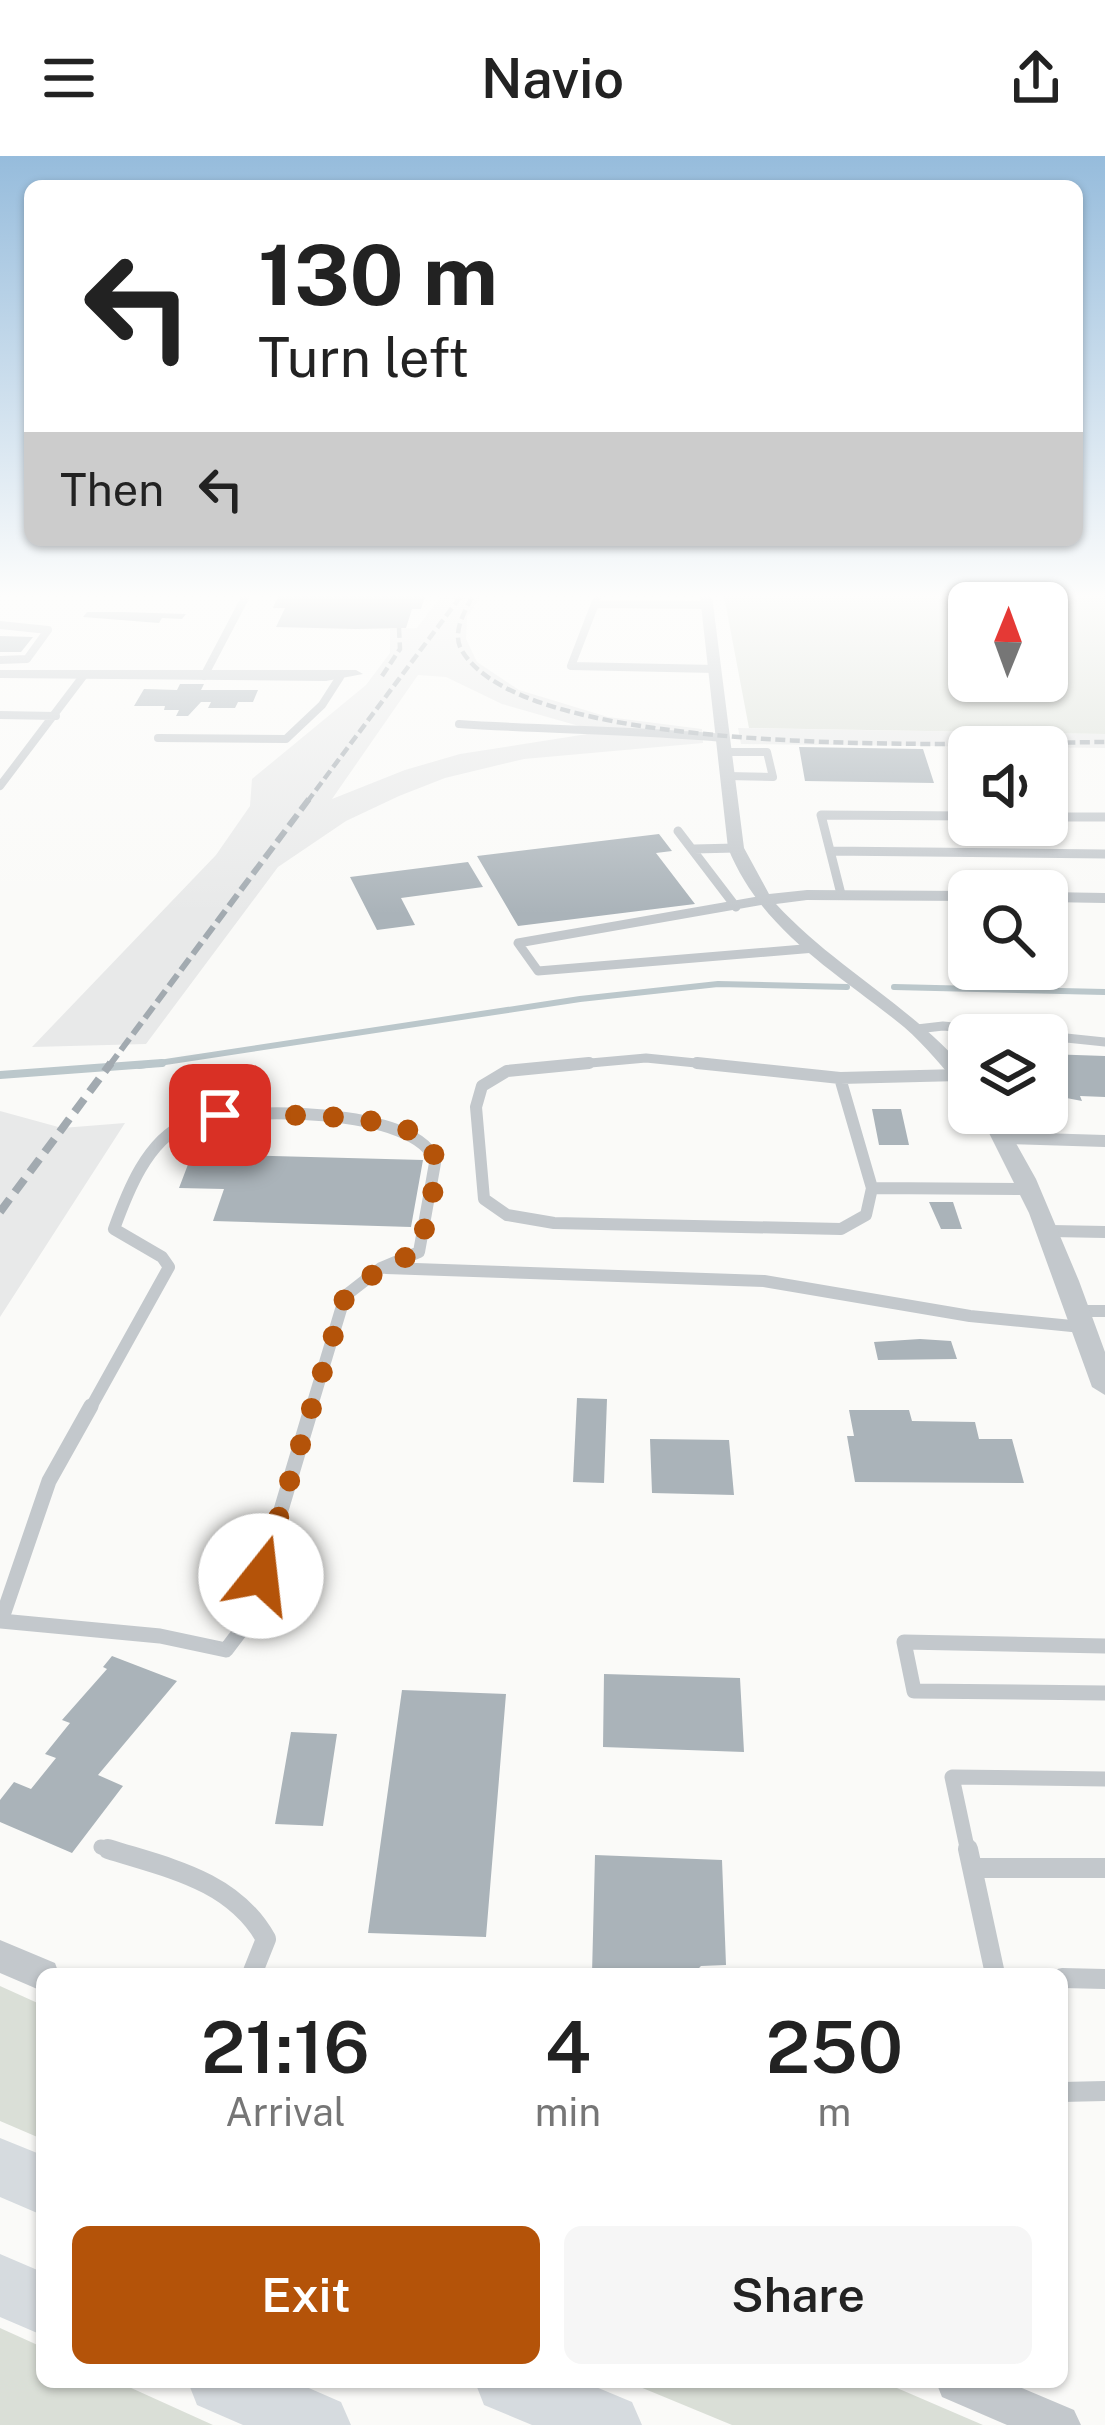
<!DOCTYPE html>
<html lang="en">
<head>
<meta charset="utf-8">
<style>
	:root { --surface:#fff; --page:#f6f6f6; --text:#222; --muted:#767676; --accent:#b45309 }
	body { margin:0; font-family:"Public Sans",sans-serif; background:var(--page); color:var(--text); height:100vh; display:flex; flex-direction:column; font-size:45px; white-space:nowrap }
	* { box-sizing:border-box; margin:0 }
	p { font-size:39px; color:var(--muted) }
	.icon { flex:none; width:66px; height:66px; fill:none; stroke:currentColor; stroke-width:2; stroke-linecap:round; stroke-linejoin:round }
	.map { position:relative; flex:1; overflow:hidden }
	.drawer { position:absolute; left:36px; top:1812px; width:1032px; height:420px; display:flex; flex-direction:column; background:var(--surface); border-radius:18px; box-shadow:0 3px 9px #0004 }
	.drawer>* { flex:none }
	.guide { position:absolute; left:24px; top:24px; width:1059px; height:366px; border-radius:18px; box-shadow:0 3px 9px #0004; background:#fff; color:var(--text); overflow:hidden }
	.needle { width:78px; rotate:1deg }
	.fabs { position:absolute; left:948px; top:426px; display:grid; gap:24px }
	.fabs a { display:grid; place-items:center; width:120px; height:120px; border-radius:18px; background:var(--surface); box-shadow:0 3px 9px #0004; font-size:60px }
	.pin { position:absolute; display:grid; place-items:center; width:102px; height:102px; color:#fff; margin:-51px; border-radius:24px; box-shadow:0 6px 18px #0006 }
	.me { position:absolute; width:132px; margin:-66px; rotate:16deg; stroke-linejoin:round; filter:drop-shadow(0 0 9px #0008) }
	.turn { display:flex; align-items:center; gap:42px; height:252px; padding:0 36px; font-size:54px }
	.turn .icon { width:156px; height:156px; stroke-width:2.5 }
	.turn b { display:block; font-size:84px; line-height:102px }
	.then { display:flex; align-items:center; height:114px; padding:0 36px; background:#0003; gap:24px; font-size:45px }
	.eta { display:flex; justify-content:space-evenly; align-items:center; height:204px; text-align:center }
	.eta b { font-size:72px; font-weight:600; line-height:84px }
	.cta { display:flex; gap:24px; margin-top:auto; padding:24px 36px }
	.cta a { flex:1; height:138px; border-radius:18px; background:var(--accent); color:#fff; font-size:48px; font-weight:600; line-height:138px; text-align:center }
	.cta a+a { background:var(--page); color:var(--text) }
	header { display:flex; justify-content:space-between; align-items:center; height:156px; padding:0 36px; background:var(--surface); font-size:54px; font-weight:600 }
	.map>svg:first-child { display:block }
	.built { fill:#e8e9e9; fill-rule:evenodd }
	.green { fill:#dadfd7; fill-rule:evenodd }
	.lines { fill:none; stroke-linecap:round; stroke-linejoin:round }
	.stream-far1 { stroke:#bbc7cb; stroke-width:6 }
	.stream { stroke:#bbc7cb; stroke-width:8 }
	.building { fill:#aab3b9 }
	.service-far4 { stroke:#c3c8cc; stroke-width:8 }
	.service-far3 { stroke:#c3c8cc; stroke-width:9 }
	.service-far2 { stroke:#c3c8cc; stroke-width:12 }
	.service-far1 { stroke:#c3c8cc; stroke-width:15 }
	.service { stroke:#c3c8cc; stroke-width:20 }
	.minor { fill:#c3c8cc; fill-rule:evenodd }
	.primary { fill:#d6dbdf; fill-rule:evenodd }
	.rail-far2 { stroke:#a2aab0; stroke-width:4.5; stroke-dasharray:10 4.5; stroke-linecap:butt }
	.rail-far1 { stroke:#a2aab0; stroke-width:6; stroke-dasharray:14 6; stroke-linecap:butt }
	.rail { stroke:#a2aab0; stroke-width:8; stroke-dasharray:16 9; stroke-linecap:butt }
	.route { stroke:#b45309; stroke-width:21; stroke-dasharray:0 37.8 }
</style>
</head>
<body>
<header><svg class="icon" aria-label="menu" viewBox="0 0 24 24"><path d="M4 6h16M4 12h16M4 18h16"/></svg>Navio<svg class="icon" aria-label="share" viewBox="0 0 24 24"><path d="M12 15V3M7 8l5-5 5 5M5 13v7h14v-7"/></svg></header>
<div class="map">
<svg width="1105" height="2269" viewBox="0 0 1105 2269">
	<rect width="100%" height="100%" fill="#fafaf8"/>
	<path class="built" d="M441 440H481L467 461 466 483 477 506 519 534 608 561 702 573 703 587 524 603 445 622 399 640 346 665 278 711 146 888 32 891 216 699 250 650 252 623 366 529 390 497V473L417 472ZM418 519 446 521 502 548 600 576 460 598 405 614 332 643Z
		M738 572 1105 578V592L741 588Z
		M0 955 62 972 125 967 0 1161Z"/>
	<path class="green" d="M724 440H1105V578L749 572ZM969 447H1047V525H969Z
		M0 1830 42 1849V1983L0 1965Z
		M0 2172 42 2191V2226H118L213 2269H0Z
		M628 2226H883L983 2269H732Z"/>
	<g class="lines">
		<path class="stream-far1" d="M894 831 1105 836
			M139 910 580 843 718 828 847 831"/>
		<path class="stream" d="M0 919 162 907"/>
	</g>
	<path class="building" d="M278 440H425L421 453H412L406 472 356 473 276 471 285 452H273Z
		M87 456H122L186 458 182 463 162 462 159 467 83 461Z
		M0 480 33 481 21 496H0Z
		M180 528H204L201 534H258L253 546H238L235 552H208L211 546H201L188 560H176L179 554H164L165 550H134L144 533 177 534Z
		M799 591 923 593 934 627 805 625Z
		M659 678 672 695 656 697 695 748 518 770 477 700Z
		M468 706 483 731 401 742 415 769 377 774 350 721Z
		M1047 898 1105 900V941L1080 940 1082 945 1056 940 1047 916Z
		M872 953H901L909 989H879Z
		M192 998 423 1004 411 1071 213 1065 224 1033 179 1032Z
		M929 1046H953L962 1073H941Z
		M920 1183 951 1185 957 1203 878 1204 874 1186Z
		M577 1242 607 1243 604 1327 573 1326Z
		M849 1254H909L912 1265 975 1266 979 1283H1012L1024 1327 855 1326 847 1280H854Z
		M650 1283 729 1284 734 1339 652 1337Z
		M112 1500 177 1525 98 1619 123 1630 72 1697 0 1666V1644L14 1626 31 1633 56 1602 45 1598 70 1567 62 1564 107 1513 103 1511Z
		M604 1518 740 1522 744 1596 603 1591Z
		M402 1534 506 1538 486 1781 368 1777Z
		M291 1576 337 1578 323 1670 275 1668Z
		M595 1699 722 1704 726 1809 701 1810 696 1815 699 1818H592Z"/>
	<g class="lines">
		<path class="service-far4" d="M598 440 571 510 715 513
			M595 448 707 449
			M0 469 48 474 27 503 0 504
			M204 520 246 440
			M0 559 56 560
			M459 568C547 574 635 574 723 582
			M158 582 286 583 322 549 340 521
			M724 596H767L773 621 727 620
			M0 630 84 519"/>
		<path class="service-far3" d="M1047 661H1105
			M678 675 736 751
			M694 693 736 692
			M830 695 1105 698
			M841 738 821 659 969 660
			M764 744 518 787 538 815 815 792
			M917 873 943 870 1039 879
			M1047 880 1105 886
			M557 910 646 902 726 910"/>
		<path class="service-far2" d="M589 907 507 915 482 930 476 951 484 1043 507 1059 554 1067 841 1073 866 1059 872 1032 840 922
			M697 907 840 922
			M840 922 960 919
			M1005 982 1105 985
			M872 1032 1033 1033
			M1051 1075 1105 1076
			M386 1112 764 1125 970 1160 1082 1171
			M1078 1155H1105
			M90 1253 169 1111 162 1101 114 1073C127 1037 147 984 186 968 231 950 424 950 435 1007L419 1096 381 1112 345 1140 311 1253"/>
		<path class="service-far1" d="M1 1465 160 1480 226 1494 248 1465 312 1250
			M1 1465 49 1325 91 1250
			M1105 1490 904 1486 914 1535 1105 1537
			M101 1691 117 1696
			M968 1696 952 1621 1105 1623"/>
		<path class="service" d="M108 1693C168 1712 233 1724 266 1783L252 1818
			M968 1693 995 1818
			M972 1712H1105
			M1062 1822 1105 1823
			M1062 1936 1105 1935"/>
		<path class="minor" d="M700 440H712L744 692 769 738 807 734 970 735 969 745 807 744 776 748C835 812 912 850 969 917V936L962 934C944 913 926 890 904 871 837 816 762 776 728 692Z
			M0 514H356L363 518 326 525 0 522Z
			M1047 736 1105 737V747L1047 746Z
			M979 957H999L1036 1023 1079 1125 1105 1196V1239L1092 1231 1029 1057Z
			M0 1784 55 1807 59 1818H42V1835L0 1817Z
			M936 2226H1008L1074 2254 1081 2269H1007L942 2241Z"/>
		<path class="primary" d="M0 1982 42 1999V2059L0 2041Z
			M0 2098 42 2116V2179L0 2161Z
			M188 2226H295L341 2246 351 2269H243L197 2249Z
			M475 2226H584L632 2246 642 2269H532L484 2249Z"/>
		<path class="rail-far2" d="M472 441C465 455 452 476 461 493 524 607 982 587 1105 586
			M382 520 400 493 399 472
			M307 646 461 440"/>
		<path class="rail-far1" d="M109 910 309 643"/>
		<path class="rail" d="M0 1056 111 907"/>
	</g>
	<linearGradient id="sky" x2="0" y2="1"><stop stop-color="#96bcdc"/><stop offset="0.58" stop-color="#fdfdfc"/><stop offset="1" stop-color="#fdfdfc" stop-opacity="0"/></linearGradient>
	<rect width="1105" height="758" fill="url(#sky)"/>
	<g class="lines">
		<path class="route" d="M220 959C260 960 420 952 433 995 441 1020 425 1071 418 1096L381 1112 345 1141 261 1420"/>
	</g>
</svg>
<div class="fabs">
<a><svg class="needle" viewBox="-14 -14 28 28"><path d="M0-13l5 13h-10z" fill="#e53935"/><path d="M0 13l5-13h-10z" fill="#767676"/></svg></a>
<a><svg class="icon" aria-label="sound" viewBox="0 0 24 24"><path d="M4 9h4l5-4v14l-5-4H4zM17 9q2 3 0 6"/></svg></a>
<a><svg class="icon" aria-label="search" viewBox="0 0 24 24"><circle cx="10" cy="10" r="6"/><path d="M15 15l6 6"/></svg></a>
<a><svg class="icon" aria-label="layers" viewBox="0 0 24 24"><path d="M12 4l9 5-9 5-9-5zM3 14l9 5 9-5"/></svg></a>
</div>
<div class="pin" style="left:220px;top:959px;background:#d93025"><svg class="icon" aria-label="arrive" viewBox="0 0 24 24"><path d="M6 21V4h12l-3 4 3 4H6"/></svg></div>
<svg class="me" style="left:261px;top:1420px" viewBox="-20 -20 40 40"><circle r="19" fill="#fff"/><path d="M0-13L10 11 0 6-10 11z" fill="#b45309"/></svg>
<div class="guide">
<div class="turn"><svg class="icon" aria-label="left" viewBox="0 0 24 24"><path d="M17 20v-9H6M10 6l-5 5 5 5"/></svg><div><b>130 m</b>Turn left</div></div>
<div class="then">Then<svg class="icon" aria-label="left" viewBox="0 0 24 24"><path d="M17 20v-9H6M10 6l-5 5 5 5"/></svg></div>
</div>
<section class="drawer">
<div class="eta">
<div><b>21:16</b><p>Arrival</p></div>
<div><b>4</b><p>min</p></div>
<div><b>250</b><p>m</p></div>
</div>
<div class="cta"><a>Exit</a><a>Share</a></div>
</section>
</div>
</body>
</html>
